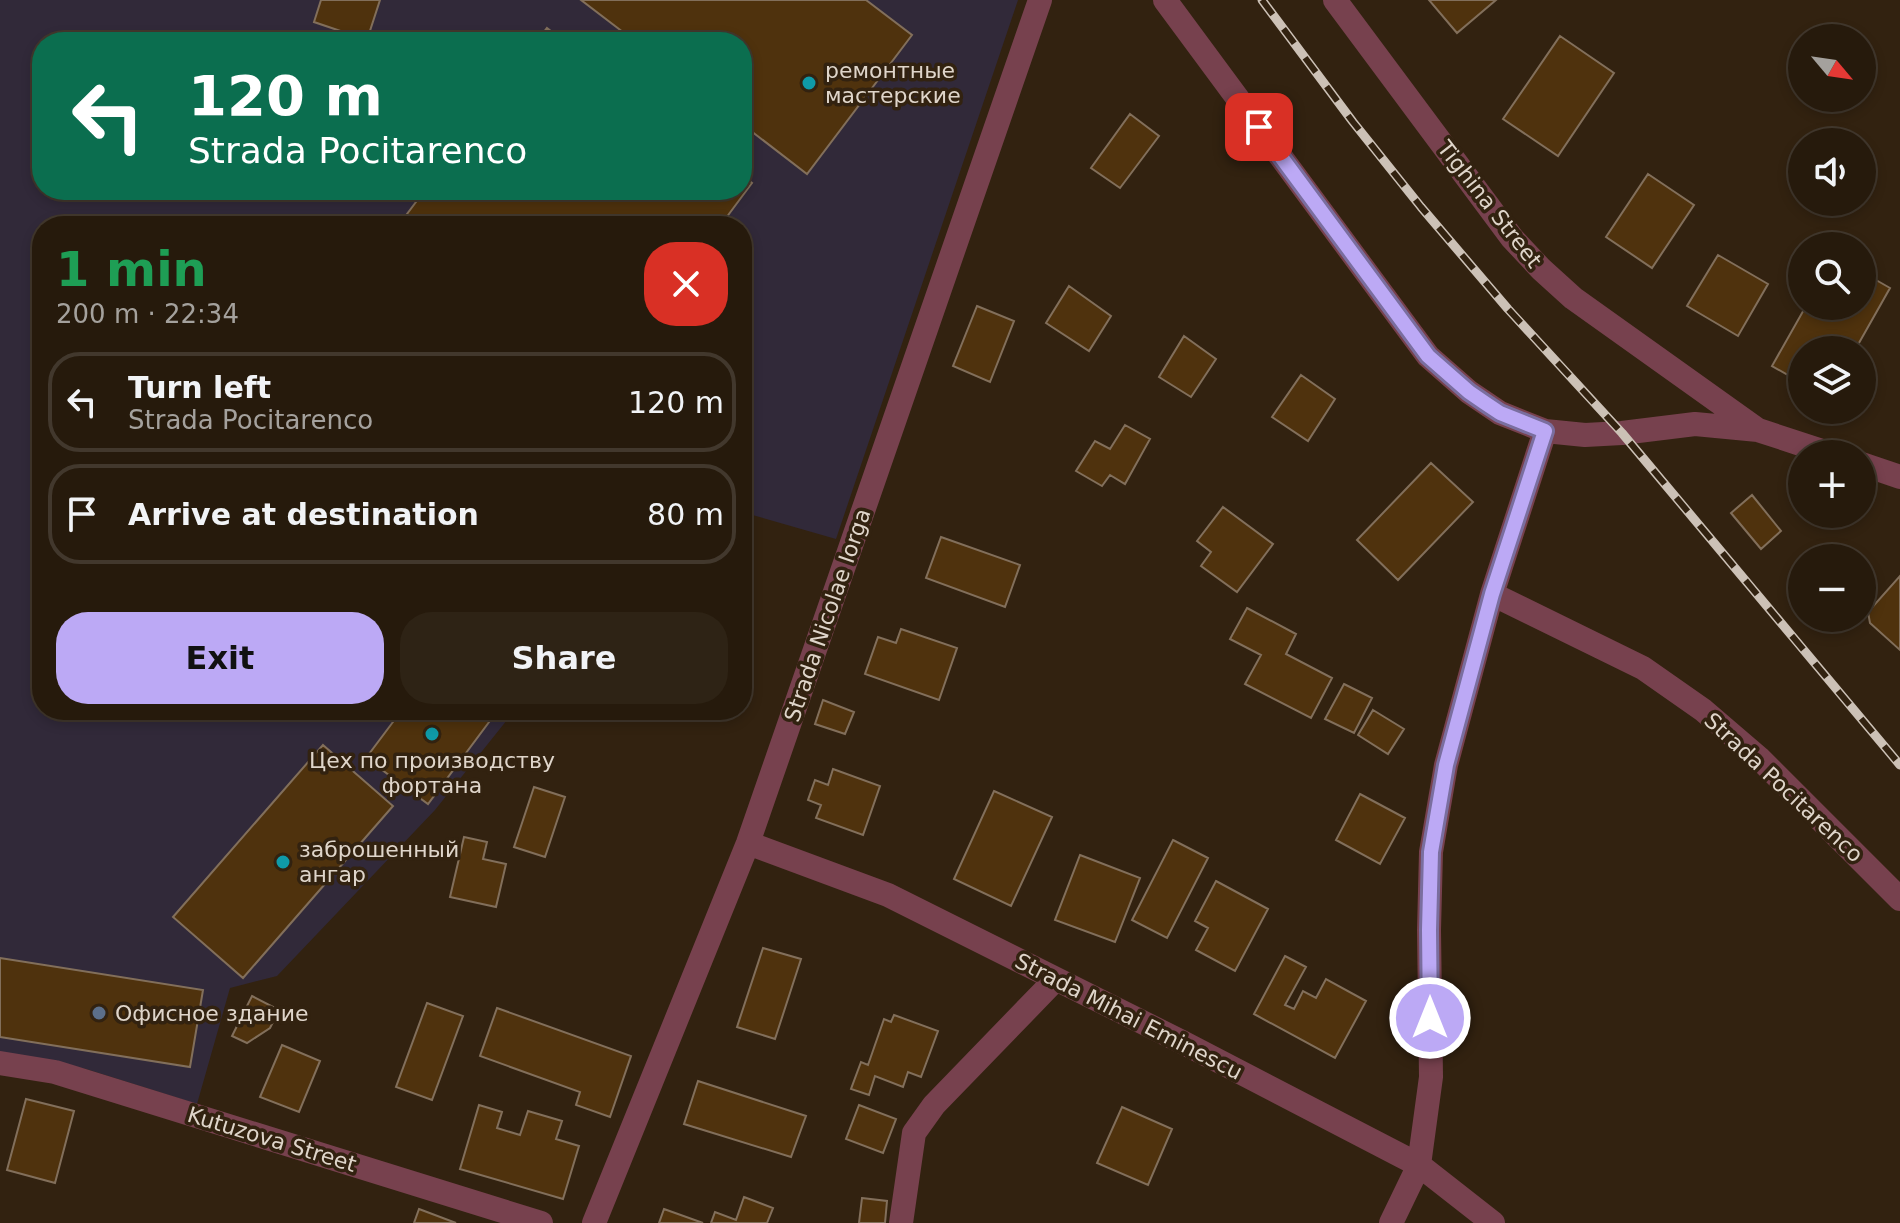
<!DOCTYPE html>
<html lang="en">
<head>
<meta charset="utf-8">
<style>
	:root { --surface:#261a0c; --page:#2e2315; --text:#f1f3f6; --muted:#a4a19d; --line:#42382d; --accent:#bca9f5 }
	body { margin:0; font-family:"DejaVu Sans",sans-serif; background:var(--page); color:var(--text); height:100vh; display:flex; flex-direction:column; font-size:30px; white-space:nowrap }
	* { box-sizing:border-box; margin:0 }
	p { font-size:26px; color:var(--muted) }
	.icon { flex:none; width:44px; height:44px; fill:none; stroke:currentColor; stroke-width:2; stroke-linecap:round; stroke-linejoin:round }
	.map { position:relative; flex:1; overflow:hidden }
	.sheet { position:absolute; left:32px; top:216px; width:720px; height:504px; display:flex; flex-direction:column; background:var(--surface); border-radius:32px; box-shadow:0 4px 12px #0003,0 0 0 2px var(--line) }
	.sheet>* { flex:none }
	.hud { position:absolute; left:32px; top:32px; width:720px; height:168px; border-radius:32px; box-shadow:0 4px 12px #0003,0 0 0 2px var(--line); background:#0b6e4f; color:#fff; overflow:hidden }
	.needle { width:52px; rotate:119deg }
	.tools { position:absolute; left:1788px; top:24px; display:grid; gap:16px }
	.tools a { display:grid; place-items:center; width:88px; height:88px; border-radius:50%; background:var(--surface); box-shadow:0 4px 12px #0003,0 0 0 2px var(--line); font-size:40px }
	.pin { position:absolute; display:grid; place-items:center; width:68px; height:68px; color:#fff; margin:-34px; border-radius:16px; box-shadow:0 4px 12px #0006 }
	.me { position:absolute; width:88px; margin:-44px; rotate:0deg; stroke-linejoin:round; filter:drop-shadow(0 0 6px #0008) }
	.turn { display:flex; align-items:center; gap:28px; height:168px; padding:0 24px; font-size:36px }
	.turn .icon { width:104px; height:104px; stroke-width:2.5 }
	.turn b { display:block; font-size:56px; line-height:68px }
	.round { display:grid; place-items:center; flex:none; width:84px; height:84px; border-radius:32px; background:var(--page) }
	.summary { display:flex; align-items:center; justify-content:space-between; height:136px; padding:0 24px }
	h1 { font-size:48px; font-weight:700; line-height:60px; color:#1e9e55 }
	.action { display:flex; gap:16px; margin-top:auto; padding:16px 24px }
	.action a { flex:1; height:92px; border-radius:32px; background:var(--accent); color:#111; font-size:32px; font-weight:700; line-height:92px; text-align:center }
	.action a+a { background:var(--page); color:var(--text) }
	ul { padding:0; list-style:none }
	li { display:flex; align-items:center; gap:24px; height:100px; margin:0 16px 12px; padding:0 8px; border:4px solid var(--line); border-radius:32px }
	li div { flex:1 }
	li b { display:block; font-size:30px }
	li em { font-style:normal }
	.map>svg:first-child { display:block }
	.industrial { fill:#312939; fill-rule:evenodd }
	.building { fill:#4f320d; stroke:#826f5b; stroke-width:2 }
	.lines { fill:none; stroke-linecap:round; stroke-linejoin:round }
	.minor { stroke:#77414e; stroke-width:24 }
	.rail-casing { stroke:#ccc1b6; stroke-width:9 }
	.rail { stroke:#322210; stroke-width:6; stroke-dasharray:18; stroke-linecap:butt }
	.route-casing { stroke:#7a6e9f; stroke-width:20 }
	.route { stroke:#bca9f5; stroke-width:14 }
	.culture-dot { fill:#0f9aa8; stroke:#322210; stroke-width:3 }
	.service-dot { fill:#5c6f8a; stroke:#322210; stroke-width:3 }
	.labels { text-anchor:middle; stroke-width:7; stroke-linejoin:round; paint-order:stroke }
	.poi-label { font-size:22px; fill:#dfd5ca; stroke:#322210; text-anchor:start }
	.street-label { font-size:22px; fill:#dfd5ca; stroke:#322210 }
</style>
</head>
<body>
<div class="map">
<svg width="1900" height="1223" viewBox="0 0 1900 1223">
	<rect width="100%" height="100%" fill="#322210"/>
	<path class="industrial" d="M0 0H1018L836 539 742 512V226H42V710H515L435 810 277 976 230 988 197 1104 86 1069 0 1052ZM42 42H742V190H42Z"/>
	<path class="building" d="M321 0H380L367 40 314 22Z
		M581 0H866L912 35 807 174 742 124V42H636Z
		M1429 0H1496L1457 33Z
		M547 28 565 42H536Z
		M1560 36 1614 73 1558 156 1503 119Z
		M1130 114 1159 136 1120 188 1091 168Z
		M1648 174 1694 205 1652 268 1606 237Z
		M742 175 752 183 720 226H398L425 190H742Z
		M1718 255 1768 284 1738 336 1687 306Z
		M1862 272 1890 288 1855 350H1802V383L1772 366 1806 306H1809L1821 313 1824 306H1862Z
		M1069 286 1111 316 1089 351 1046 323Z
		M977 306 1014 321 990 382 953 366Z
		M1184 336 1216 359 1191 397 1159 377Z
		M1301 375 1335 399 1308 441 1272 417Z
		M1125 425 1150 439 1125 484 1110 475 1102 486 1076 471 1095 441 1110 449Z
		M1431 463 1473 502 1398 580 1357 540Z
		M1752 495 1781 531 1761 549 1731 513Z
		M1223 507 1273 544 1237 592 1201 566 1211 552 1197 541Z
		M941 537 1020 565 1005 607 926 578Z
		M1900 576V650L1870 623 1868 612Z
		M1247 608 1296 634 1286 654 1332 678 1311 718 1245 684 1261 655 1230 639Z
		M901 629 957 648 939 700 865 674 878 637 896 643Z
		M1344 684 1372 698 1354 733 1325 719Z
		M823 700 854 712 845 734 815 724Z
		M402 710H498L428 804 366 758Z
		M1373 710 1404 729 1388 754 1358 735Z
		M323 745 393 806 243 978 173 917Z
		M833 769 880 786 863 835 816 818 821 805 808 800 815 780 828 785Z
		M534 787 565 797 545 857 514 847Z
		M994 791 1052 817 1011 906 954 879Z
		M1360 794 1405 818 1380 864 1336 840Z
		M464 837 487 842 483 859 506 864 496 907 450 897Z
		M1173 840 1208 858 1167 938 1132 920Z
		M1080 855 1140 878 1115 942 1055 920Z
		M1216 881 1268 909 1235 971 1196 950 1208 928 1195 921Z
		M763 948 801 959 775 1039 737 1027Z
		M1285 956 1306 967 1285 1005 1294 1009 1303 991 1316 998 1326 979 1366 1001 1335 1058 1254 1014Z
		M0 958 203 990 190 1067 0 1037Z
		M252 996 279 1010 270 1028 247 1043 232 1036Z
		M427 1003 463 1016 432 1100 396 1087Z
		M497 1008 631 1056 610 1117 576 1105 580 1092 480 1056Z
		M894 1015 938 1031 921 1077 908 1072 903 1087 875 1076 869 1095 851 1089 861 1062 868 1065 884 1019 891 1022Z
		M282 1045 320 1061 299 1112 260 1097Z
		M698 1081 806 1116 791 1157 684 1124Z
		M26 1099 74 1111 55 1183 7 1170Z
		M479 1105 502 1112 497 1128 520 1135 528 1111 562 1121 556 1139 579 1146 563 1199 460 1169Z
		M859 1105 896 1119 883 1153 846 1139Z
		M1122 1107 1172 1129 1148 1185 1097 1163Z
		M744 1197 773 1208 767 1223H711L715 1212 736 1220Z
		M862 1198 887 1201 885 1223H859Z
		M419 1209 456 1223H414Z
		M664 1209 703 1223H659Z"/>
	<g class="lines">
		<path class="minor" d="M1165 0 1428 356 1469 392 1500 413 1545 431 1585 435 1622 433 1695 424 1758 430
			M1335 0 1512 238 1541 269 1573 298 1758 430 1831 454
			M1862 464 1900 477
			M1492 594 1643 668 1703 710 1759 758 1900 899
			M748 843 888 895 1182 1042 1419 1165 1493 1223
			M0 1063 55 1072 541 1223
			M594 1223 748 843 1040 0
			M901 1223 914 1133 934 1105 1056 979
			M1391 1223 1419 1165 1431 1077 1429 930 1431 852 1446 765 1492 594 1545 431"/>
		<defs>
			<path id="rail" d="M1262 0 1353 122 1421 207 1508 309 1622 433 1900 765"/>
		</defs>
		<use href="#rail" class="rail-casing"/>
		<use href="#rail" class="rail"/>
	</g>
	<g class="lines">
		<defs>
			<path id="route" d="M1259 127 1428 356 1469 392 1485 403 1500 413 1545 431 1492 594 1446 765 1431 852 1429 930 1430 1018"/>
		</defs>
		<use href="#route" class="route-casing"/>
		<use href="#route" class="route"/>
	</g>
	<g class="culture-dot">
		<circle cx="809" cy="83" r="8"/>
		<circle cx="432" cy="734" r="8"/>
		<circle cx="283" cy="862" r="8"/>
	</g>
	<circle class="service-dot" cx="99" cy="1013" r="8"/>
	<g class="labels">
		<g class="poi-label">
			<text x="825" y="78">ремонтные<tspan x="825" dy="25">мастерские</tspan></text>
			<text x="432" y="768" text-anchor="middle">Цех по производству<tspan x="432" dy="25">фортана</tspan></text>
			<text x="299" y="857">заброшенный<tspan x="299" dy="25">ангар</tspan></text>
			<text x="115" y="1021">Офисное здание</text>
		</g>
		<g class="street-label">
			<text transform="translate(1490 204) rotate(52)" y="8">Tighina Street</text>
			<text transform="translate(827 615) rotate(-71)" y="8">Strada Nicolae Iorga</text>
			<text transform="translate(1784 787) rotate(43)" y="8">Strada Pocitarenco</text>
			<text transform="translate(1129 1016) rotate(27)" y="8">Strada Mihai Eminescu</text>
			<text transform="translate(272 1139) rotate(17)" y="8">Kutuzova Street</text>
		</g>
	</g>
</svg>
<div class="tools">
<a><svg class="needle" viewBox="-14 -14 28 28"><path d="M0-13l5 13h-10z" fill="#e53935"/><path d="M0 13l5-13h-10z" fill="#a4a19d"/></svg></a>
<a><svg class="icon" aria-label="sound" viewBox="0 0 24 24"><path d="M4 9h4l5-4v14l-5-4H4zM17 9q2 3 0 6"/></svg></a>
<a><svg class="icon" aria-label="search" viewBox="0 0 24 24"><circle cx="10" cy="10" r="6"/><path d="M15 15l6 6"/></svg></a>
<a><svg class="icon" aria-label="layers" viewBox="0 0 24 24"><path d="M12 4l9 5-9 5-9-5zM3 14l9 5 9-5"/></svg></a>
<a>+</a>
<a>−</a>
</div>
<div class="pin" style="left:1259px;top:127px;background:#d93025"><svg class="icon" aria-label="arrive" viewBox="0 0 24 24"><path d="M6 21V4h12l-3 4 3 4H6"/></svg></div>
<svg class="me" style="left:1430px;top:1018px" viewBox="-20 -20 40 40"><circle r="17" fill="#bca9f5" stroke="#fff" stroke-width="3"/><path d="M0-11L8 9 0 5-8 9z" fill="#fff"/></svg>
<div class="hud">
<div class="turn"><svg class="icon" aria-label="left" viewBox="0 0 24 24"><path d="M17 20v-9H6M10 6l-5 5 5 5"/></svg><div><b>120 m</b>Strada Pocitarenco</div></div>
</div>
<section class="sheet">
<div class="summary"><div><h1>1 min</h1><p>200 m · 22:34</p></div><a class="round" style="background:#d93025;color:#fff"><svg class="icon" aria-label="close" viewBox="0 0 24 24"><path d="M6 6l12 12M18 6L6 18"/></svg></a></div>
<ul>
<li><svg class="icon" aria-label="left" viewBox="0 0 24 24"><path d="M17 20v-9H6M10 6l-5 5 5 5"/></svg><div><b>Turn left</b><p>Strada Pocitarenco</p></div><em>120 m</em></li>
<li><svg class="icon" aria-label="arrive" viewBox="0 0 24 24"><path d="M6 21V4h12l-3 4 3 4H6"/></svg><div><b>Arrive at destination</b></div><em>80 m</em></li>
</ul>
<div class="action"><a>Exit</a><a>Share</a></div>
</section>
</div>
</body>
</html>
